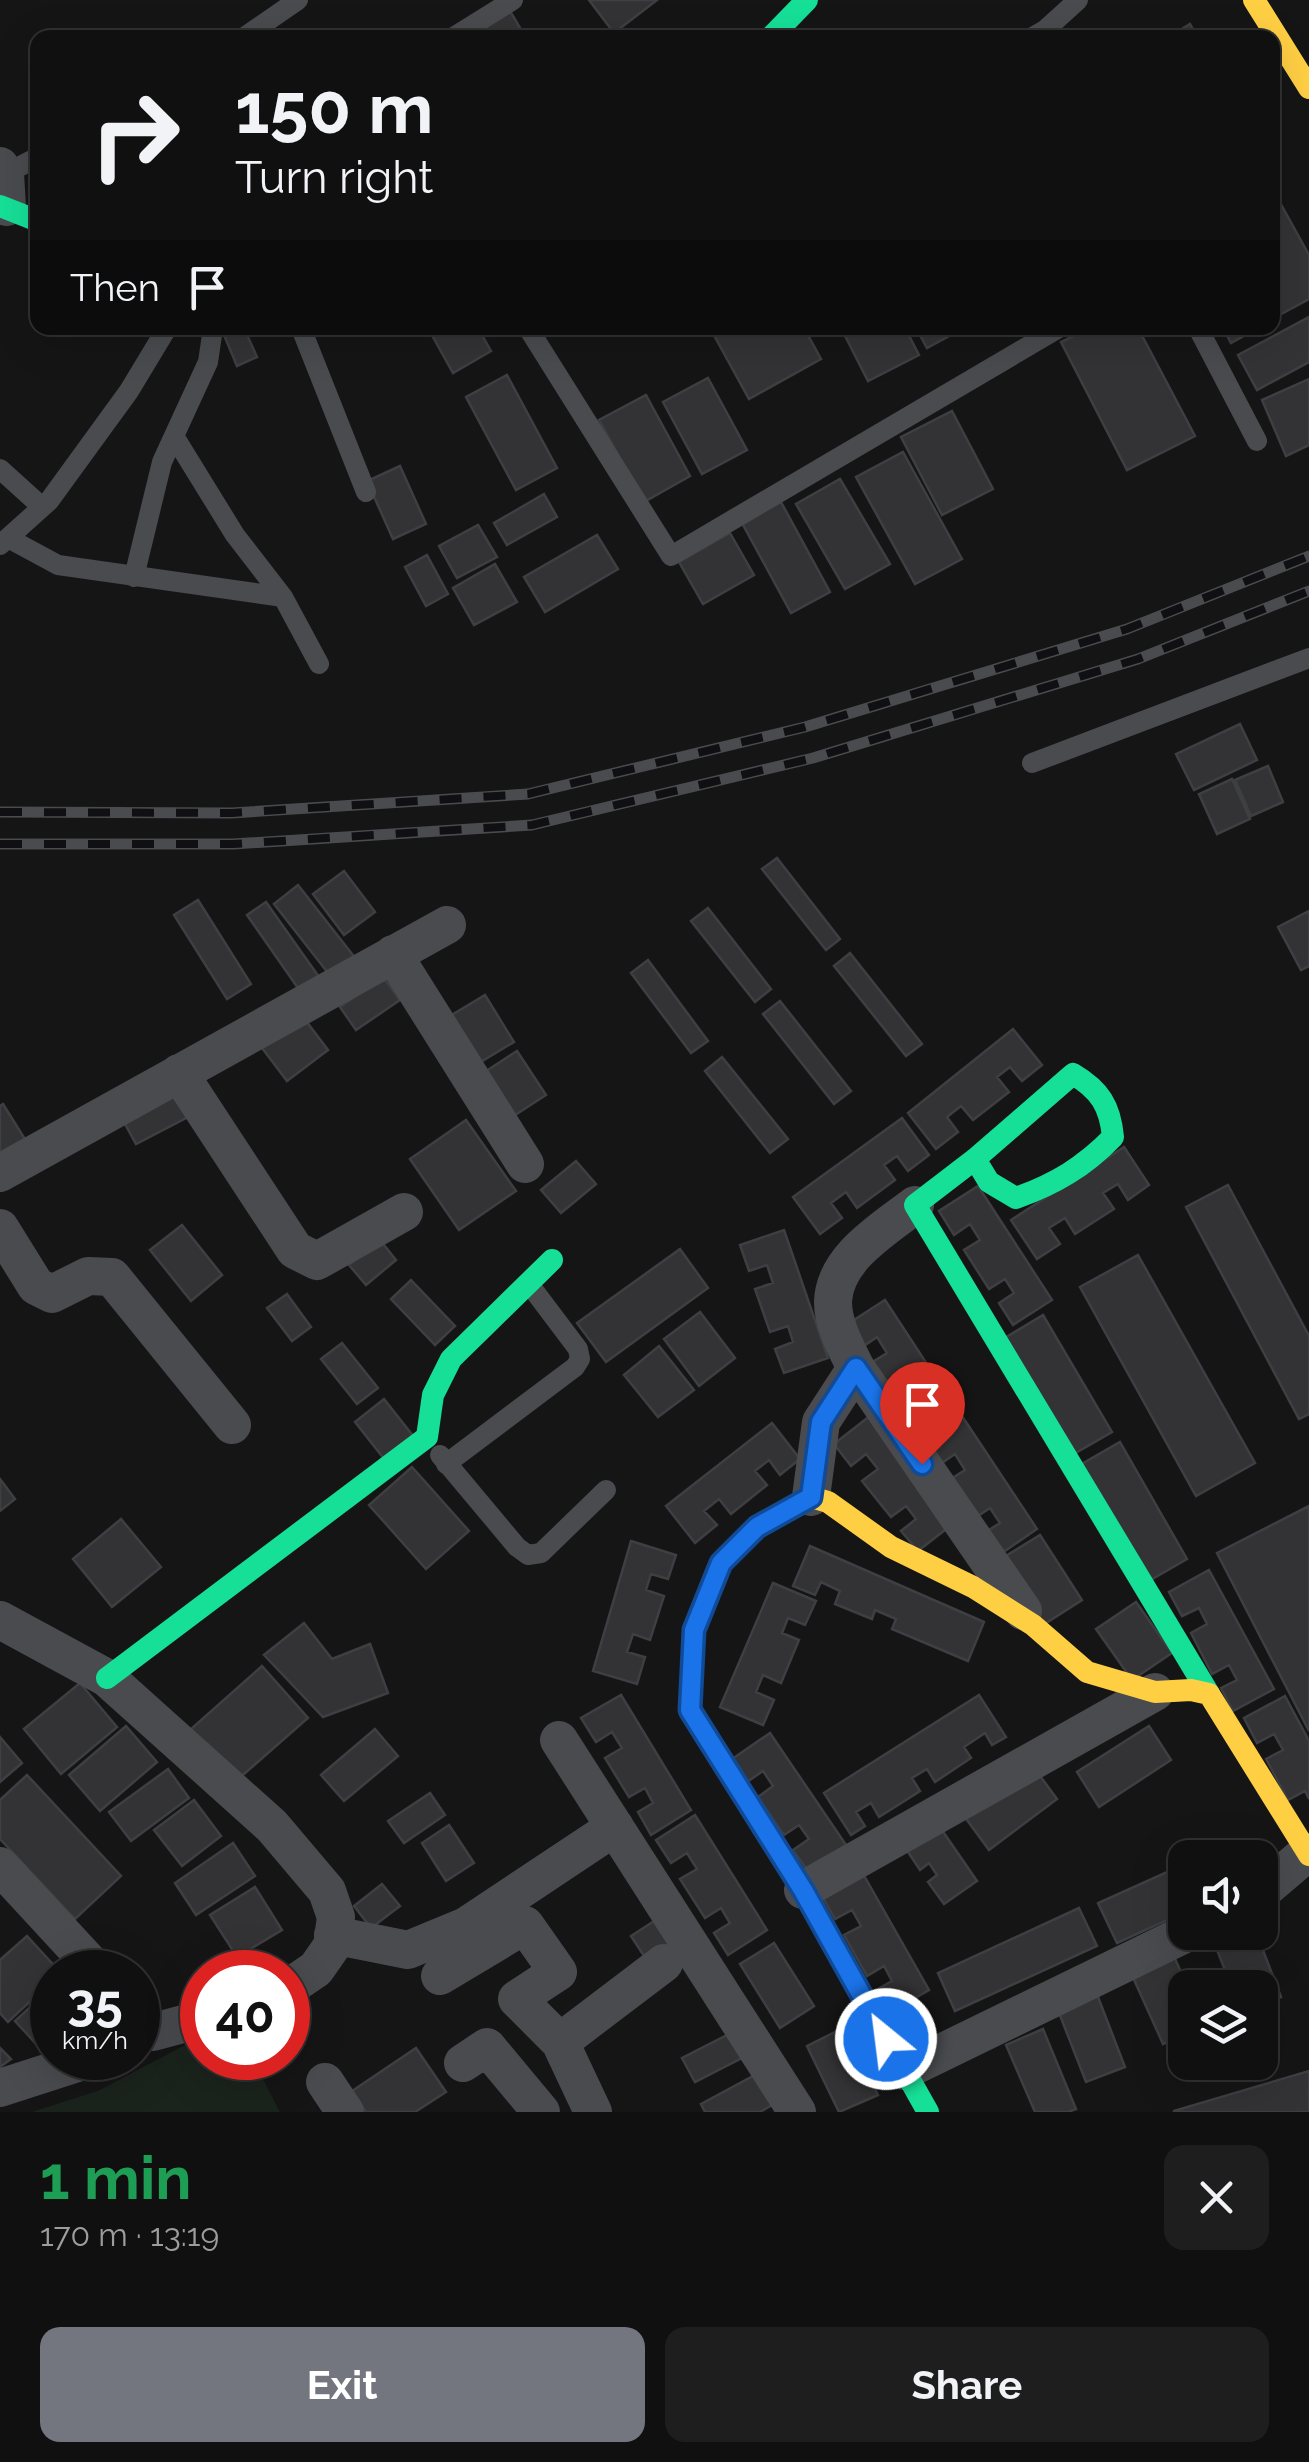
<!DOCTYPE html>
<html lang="en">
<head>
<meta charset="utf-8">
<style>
	:root { --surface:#101010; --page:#1e1e1e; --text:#f1f3f6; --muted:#9c9d9f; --line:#303030; --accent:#73757f }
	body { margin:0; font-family:Raleway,sans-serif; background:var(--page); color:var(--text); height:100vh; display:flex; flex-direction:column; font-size:38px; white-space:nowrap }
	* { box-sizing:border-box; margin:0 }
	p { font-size:32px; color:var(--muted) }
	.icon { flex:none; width:55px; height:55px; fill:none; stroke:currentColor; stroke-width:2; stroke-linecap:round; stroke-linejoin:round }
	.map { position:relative; height:2112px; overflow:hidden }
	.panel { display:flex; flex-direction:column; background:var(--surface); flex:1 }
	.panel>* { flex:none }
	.top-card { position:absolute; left:30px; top:30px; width:1250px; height:305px; border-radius:20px; box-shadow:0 10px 40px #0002,0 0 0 2px var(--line); background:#101010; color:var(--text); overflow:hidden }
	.tools { position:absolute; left:1168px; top:1840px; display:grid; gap:20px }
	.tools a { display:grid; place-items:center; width:110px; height:110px; border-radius:20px; background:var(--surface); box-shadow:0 10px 40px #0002,0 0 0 2px var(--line); font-size:50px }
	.speed { position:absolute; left:30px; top:1950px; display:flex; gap:20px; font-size:50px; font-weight:700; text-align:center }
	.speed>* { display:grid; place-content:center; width:130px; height:130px; border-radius:50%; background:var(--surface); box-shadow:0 10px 40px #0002,0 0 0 2px var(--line); line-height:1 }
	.speed small { font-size:25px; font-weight:400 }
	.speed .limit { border:15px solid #d22; background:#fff; color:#111 }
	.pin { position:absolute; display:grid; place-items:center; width:85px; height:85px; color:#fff; margin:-102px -42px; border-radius:50% 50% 50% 0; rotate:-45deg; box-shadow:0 0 10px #0007 }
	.pin .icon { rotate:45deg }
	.me { position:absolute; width:110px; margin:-55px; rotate:331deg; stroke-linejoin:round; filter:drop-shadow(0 0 8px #0008) }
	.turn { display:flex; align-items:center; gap:35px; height:210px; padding:0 40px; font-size:45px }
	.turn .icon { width:130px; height:130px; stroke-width:2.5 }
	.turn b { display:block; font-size:70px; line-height:85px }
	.then { display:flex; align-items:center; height:95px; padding:0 40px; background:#0003; gap:20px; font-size:38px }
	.round { display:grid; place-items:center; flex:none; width:105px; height:105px; border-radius:20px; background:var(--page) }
	.headline { display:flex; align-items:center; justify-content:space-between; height:170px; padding:0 40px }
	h1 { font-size:60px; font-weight:700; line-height:75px; color:#1e9e55 }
	.action { display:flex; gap:20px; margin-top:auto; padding:20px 40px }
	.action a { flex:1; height:115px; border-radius:20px; background:var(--accent); color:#fff; font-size:40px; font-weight:700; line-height:115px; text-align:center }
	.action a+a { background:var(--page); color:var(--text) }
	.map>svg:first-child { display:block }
	.green { fill:#1b231d }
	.building { fill:#333335; stroke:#3e3f42; stroke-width:2.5 }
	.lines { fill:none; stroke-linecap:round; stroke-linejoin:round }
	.lane { stroke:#494b4f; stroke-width:20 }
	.street { stroke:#494b4f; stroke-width:38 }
	.fast { stroke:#16e098; stroke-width:22 }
	.slow { stroke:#ffcf43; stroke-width:22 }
	.rail-casing { stroke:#494b4e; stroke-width:11 }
	.rail { stroke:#101012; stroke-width:8; stroke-dasharray:22; stroke-linecap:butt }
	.route-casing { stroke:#114b97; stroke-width:25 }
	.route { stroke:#1a73e8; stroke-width:18 }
</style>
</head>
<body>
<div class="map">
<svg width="1309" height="2112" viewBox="0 0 1309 2112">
	<rect width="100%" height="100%" fill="#151516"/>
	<path class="green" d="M202 2036V2058H252L280 2112H32L100 2090Z"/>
	<path class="building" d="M589 0H657L614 33Z
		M510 11 526 38H494L486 26Z
		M1190 24 1198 38H1167Z
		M1277 197 1309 255V299L1272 319V200Z
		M1309 317V362L1257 390 1238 355Z
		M244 328 257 357 237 366 224 335Z
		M428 328H478L491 351 453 373Z
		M710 328H804L821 359 749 399Z
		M841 328H905L919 355 868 381Z
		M916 328H964L927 348Z
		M1090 328H1138L1195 436 1127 470 1061 342Z
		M1223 328H1258L1231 343Z
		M507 375 557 468 516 490 466 397Z
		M708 378 747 450 702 474 663 402Z
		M1309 379V445L1286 456 1262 400Z
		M646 395 690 476 644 502 599 420Z
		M952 411 993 489 942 515 901 437Z
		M903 452 962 559 915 584 856 477Z
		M400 466 426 524 393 539 367 481Z
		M840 479 890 564 845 589 796 504Z
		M544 494 557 517 507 545 494 523Z
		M781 502 830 592 791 613 742 523Z
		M478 525 497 557 457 578 439 546Z
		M730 533 754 575 703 604 679 562Z
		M597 535 618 569 545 612 524 577Z
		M427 555 448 594 426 606 405 567Z
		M495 564 517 602 474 625 453 588Z
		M1240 724 1257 760 1194 790 1176 754Z
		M1268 766 1283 802 1251 816 1235 780Z
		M1232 779 1250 819 1217 834 1199 794Z
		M777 858 840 939 826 950 762 869Z
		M344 871 375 912 344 935 313 894Z
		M298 885 356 959 332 978 274 904Z
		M198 900 251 984 227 999 174 915Z
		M266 902 319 977 300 991 247 915Z
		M708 908 771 989 755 1002 691 921Z
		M1309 911V966L1301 970 1278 927Z
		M850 953 922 1044 906 1056 834 966Z
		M648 960 708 1041 691 1053 631 973Z
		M383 977 400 1000 356 1030 340 1007Z
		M485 995 514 1042 474 1066 445 1019Z
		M780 1001 851 1091 834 1104 763 1014Z
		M297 1009 328 1050 287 1081 256 1040Z
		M1013 1029 1042 1065 1022 1081 1010 1067 997 1077 1009 1092 973 1120 961 1106 947 1117 958 1132 936 1149 908 1113Z
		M517 1051 546 1095 509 1119 480 1075Z
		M722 1057 788 1139 770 1153 705 1071Z
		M174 1085 190 1116 136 1144 119 1113Z
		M3 1104 28 1144 0 1161V1106Z
		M902 1118 929 1155 908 1171 897 1156 884 1165 895 1180 857 1208 846 1192 831 1203 842 1218 820 1234 793 1197Z
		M466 1120 516 1191 459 1230 410 1159Z
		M1124 1147 1149 1185 1128 1200 1118 1184 1103 1193 1114 1209 1075 1234 1065 1218 1049 1228 1060 1244 1037 1259 1011 1220Z
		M576 1161 596 1184 561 1213 541 1190Z
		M1228 1185 1309 1336V1414L1299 1419 1186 1207Z
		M978 1186 1052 1300 1013 1325 999 1303 1014 1293 1005 1279 989 1289 964 1250 980 1240 970 1224 954 1235 939 1211Z
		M182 1225 222 1275 191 1301 150 1250Z
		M784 1230 828 1358 784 1373 775 1349 793 1342 788 1326 770 1332 755 1289 773 1283 767 1265 749 1271 740 1245Z
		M380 1240 396 1260 366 1285 349 1265Z
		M680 1249 708 1288 606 1362 577 1323Z
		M1138 1255 1255 1463 1196 1496 1080 1287Z
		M411 1280 455 1326 435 1345 391 1299Z
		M287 1294 311 1327 292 1341 267 1308Z
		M885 1300 959 1413 921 1438 906 1416 922 1406 912 1392 897 1402 871 1363 887 1353 877 1337 861 1348 846 1325Z
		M700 1312 735 1358 699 1386 664 1339Z
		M1043 1315 1112 1432 1072 1455 1003 1339Z
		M342 1343 378 1388 357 1404 321 1359Z
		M659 1346 694 1390 658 1417 624 1375Z
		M384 1399 414 1437 385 1460 355 1422Z
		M871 1415 954 1523 918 1551 901 1531 916 1519 906 1506 891 1517 862 1481 878 1469 866 1454 851 1466 834 1444Z
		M962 1416 1037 1529 999 1555 984 1533 1000 1523 990 1508 975 1518 949 1480 965 1470 955 1454 939 1465 924 1442Z
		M772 1423 800 1459 780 1475 769 1460 755 1471 767 1485 731 1514 719 1499 704 1511 717 1525 695 1543 666 1506Z
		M1120 1442 1187 1559 1147 1582 1080 1465Z
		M412 1467 469 1531 426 1569 369 1505Z
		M0 1479 15 1499 0 1511Z
		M1309 1506V1731L1217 1553Z
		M121 1519 161 1567 112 1607 73 1559Z
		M1040 1535 1082 1600 1043 1625 1001 1559Z
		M631 1541 676 1555 668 1579 651 1574 646 1590 664 1596 650 1640 633 1634 627 1652 645 1657 637 1684 593 1671Z
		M810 1546 984 1622 968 1661 892 1629 896 1619 875 1610 872 1619 835 1604 840 1591 821 1582 815 1595 793 1586Z
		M1209 1570 1274 1689 1233 1711 1221 1688 1237 1680 1229 1665 1212 1674 1191 1633 1207 1624 1199 1608 1182 1616 1169 1592Z
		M773 1583 816 1601 805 1625 788 1618 782 1633 799 1640 781 1683 763 1675 756 1692 774 1700 763 1725 720 1707Z
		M1136 1602 1172 1653 1132 1680 1096 1629Z
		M304 1623 332 1659 370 1644 388 1693 323 1717 264 1655Z
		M262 1666 308 1718 236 1781 191 1729Z
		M80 1683 117 1727 61 1774 24 1729Z
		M621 1695 691 1810 651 1835 638 1812 653 1803 645 1788 629 1797 605 1758 622 1748 612 1732 596 1742 581 1718Z
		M979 1695 1006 1737 992 1745 985 1733 964 1747 971 1758 935 1782 927 1769 912 1778 920 1791 879 1817 871 1803 856 1812 865 1826 851 1835 824 1793Z
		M1285 1696 1309 1741V1799L1305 1791 1288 1800 1266 1759 1283 1750 1274 1734 1257 1743 1244 1718Z
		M126 1726 157 1762 100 1811 69 1775Z
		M1149 1726 1171 1760 1099 1807 1077 1772Z
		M375 1729 398 1756 344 1801 321 1775Z
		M770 1733 846 1845 808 1871 793 1850 809 1839 799 1825 784 1835 758 1797 773 1786 763 1771 747 1782 732 1759Z
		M0 1737 22 1763 0 1782Z
		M1032 1765 1057 1799 989 1850 964 1816Z
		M168 1769 189 1798 131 1841 109 1812Z
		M27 1775 121 1876 75 1919 0 1839V1800Z
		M430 1793 445 1815 404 1843 388 1821Z
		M194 1800 221 1836 182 1866 154 1830Z
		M695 1815 767 1930 728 1955 714 1933 730 1923 721 1908 705 1918 680 1879 697 1869 687 1853 671 1863 656 1840Z
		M935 1820 977 1881 944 1904 928 1882 937 1875 929 1863 920 1870 902 1843Z
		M449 1825 474 1863 446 1881 422 1843Z
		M1234 1841 1241 1858H1198Z
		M233 1843 255 1876 196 1915 175 1883Z
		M1185 1864V1912L1117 1943 1098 1903Z
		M862 1872 929 1990 889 2013 876 1990 892 1981 884 1966 867 1976 844 1935 861 1926 852 1910 835 1919 822 1896Z
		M382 1884 400 1906 371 1928 354 1906Z
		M255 1887 282 1930 237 1957 210 1915Z
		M1079 1908 1097 1946 955 2011 938 1973Z
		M668 1912 687 1942 650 1965 631 1936Z
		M1210 1932H1256L1281 1997 1260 2005V1988H1232Z
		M27 1936 60 1972H52V1981L8 2022 0 2013V1960Z
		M774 1943 814 2006 780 2028 740 1964Z
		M1169 1945 1188 1988H1185V2034L1163 2044 1127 1964Z
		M1093 1984 1125 2067 1086 2082 1054 2000Z
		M52 1987V2056L50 2059 15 2021Z
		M845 2027 878 2095 839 2112 807 2046Z
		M1043 2029 1076 2109 1068 2112H1035L1006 2045Z
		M731 2033 744 2057 695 2082 682 2058Z
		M0 2048 11 2059 0 2067Z
		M416 2048 446 2092 415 2112H366L352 2091Z
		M1309 2071V2112H1174V2111Z
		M755 2075 772 2105 760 2112H705L701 2104Z"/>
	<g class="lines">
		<path class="lane" d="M243 38 298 0
			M452 38 513 0
			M1031 38 1045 30 1078 0
			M5 174 38 157
			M301 328 366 492
			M528 328 671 556 1059 328
			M1198 328 1257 441
			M174 436 235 535 283 597 319 664
			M0 469 42 507
			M8 538 58 565 283 597
			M0 545 49 501 129 391 167 328
			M134 577 162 462 208 362 213 328
			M1032 763 1309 658
			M440 1455 517 1547 528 1555 541 1553 606 1490
			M446 1464 575 1367 580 1359 578 1349 529 1284"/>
		<path class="street" d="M0 166 5 174 7 207
			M393 954 525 1164
			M179 1073 295 1250 317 1261 404 1212
			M0 1173 447 925
			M915 1205C884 1229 834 1258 833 1302 833 1325 846 1348 856 1368L1023 1611
			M0 1228 36 1286 52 1294 88 1276 112 1277 232 1425
			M811 1497 821 1422 856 1368
			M0 1620 107 1678 272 1826 327 1891 336 1917 332 1946 316 1969 288 1988
			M559 1740 797 2112
			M0 1866 98 1972
			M803 1890 1155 1692
			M1260 1893 1308 1852
			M333 1935 408 1950 466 1926 615 1827
			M440 1976 525 1925 558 1972 517 1999 560 2042 664 1963
			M153 2032 202 2019
			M560 2042 593 2112
			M463 2063 487 2047 541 2112
			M904 2071 1189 1932
			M325 2082 345 2112
			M0 2088 93 2058"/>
		<path class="fast" d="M770 38 807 0
			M0 206 38 221
			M975 1159 989 1182 1016 1198C1055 1184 1084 1167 1113 1137 1110 1106 1100 1090 1073 1074L975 1159 915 1205 1209 1694
			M740 1544 721 1563 694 1631 690 1711 803 1890 928 2112
			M107 1678 427 1437 433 1395 451 1359 552 1260"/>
		<path class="slow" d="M1254 0 1309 88
			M740 1544 757 1527 811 1497 828 1502 891 1547 973 1587 1033 1625 1087 1672 1155 1692 1191 1690 1209 1694 1309 1855"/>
		<defs>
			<path id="rail" d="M0 812 232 813 528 794 805 727 1127 629 1309 556
				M0 844H233L532 825 813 758 1138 659 1309 591"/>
		</defs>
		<use href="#rail" class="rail-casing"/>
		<use href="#rail" class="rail"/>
	</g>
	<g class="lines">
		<defs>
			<path id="route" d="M886 2039 803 1890 690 1710 694 1630 721 1563 757 1527 811 1497 821 1422 856 1368 922 1464"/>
		</defs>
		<use href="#route" class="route-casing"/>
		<use href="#route" class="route"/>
	</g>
</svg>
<div class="tools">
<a><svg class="icon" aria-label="sound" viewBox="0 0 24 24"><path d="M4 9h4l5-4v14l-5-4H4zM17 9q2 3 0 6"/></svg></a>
<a><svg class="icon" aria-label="layers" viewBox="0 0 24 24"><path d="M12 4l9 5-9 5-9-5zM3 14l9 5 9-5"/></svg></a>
</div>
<div class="speed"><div>35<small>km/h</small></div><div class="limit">40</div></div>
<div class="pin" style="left:922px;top:1464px;background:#d93025"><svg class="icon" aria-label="arrive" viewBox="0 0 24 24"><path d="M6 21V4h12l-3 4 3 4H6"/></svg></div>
<svg class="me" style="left:886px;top:2039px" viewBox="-20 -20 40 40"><circle r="17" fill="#1a73e8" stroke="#fff" stroke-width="3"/><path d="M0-11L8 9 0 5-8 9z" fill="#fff"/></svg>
<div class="top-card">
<div class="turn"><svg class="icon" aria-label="right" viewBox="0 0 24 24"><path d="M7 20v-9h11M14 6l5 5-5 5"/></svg><div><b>150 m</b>Turn right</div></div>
<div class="then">Then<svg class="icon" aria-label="arrive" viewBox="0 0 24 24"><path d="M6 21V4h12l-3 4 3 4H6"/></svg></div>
</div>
</div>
<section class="panel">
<div class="headline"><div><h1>1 min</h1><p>170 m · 13:19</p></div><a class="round"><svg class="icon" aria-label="close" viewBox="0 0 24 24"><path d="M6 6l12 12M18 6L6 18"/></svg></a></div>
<div class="action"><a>Exit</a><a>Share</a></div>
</section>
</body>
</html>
